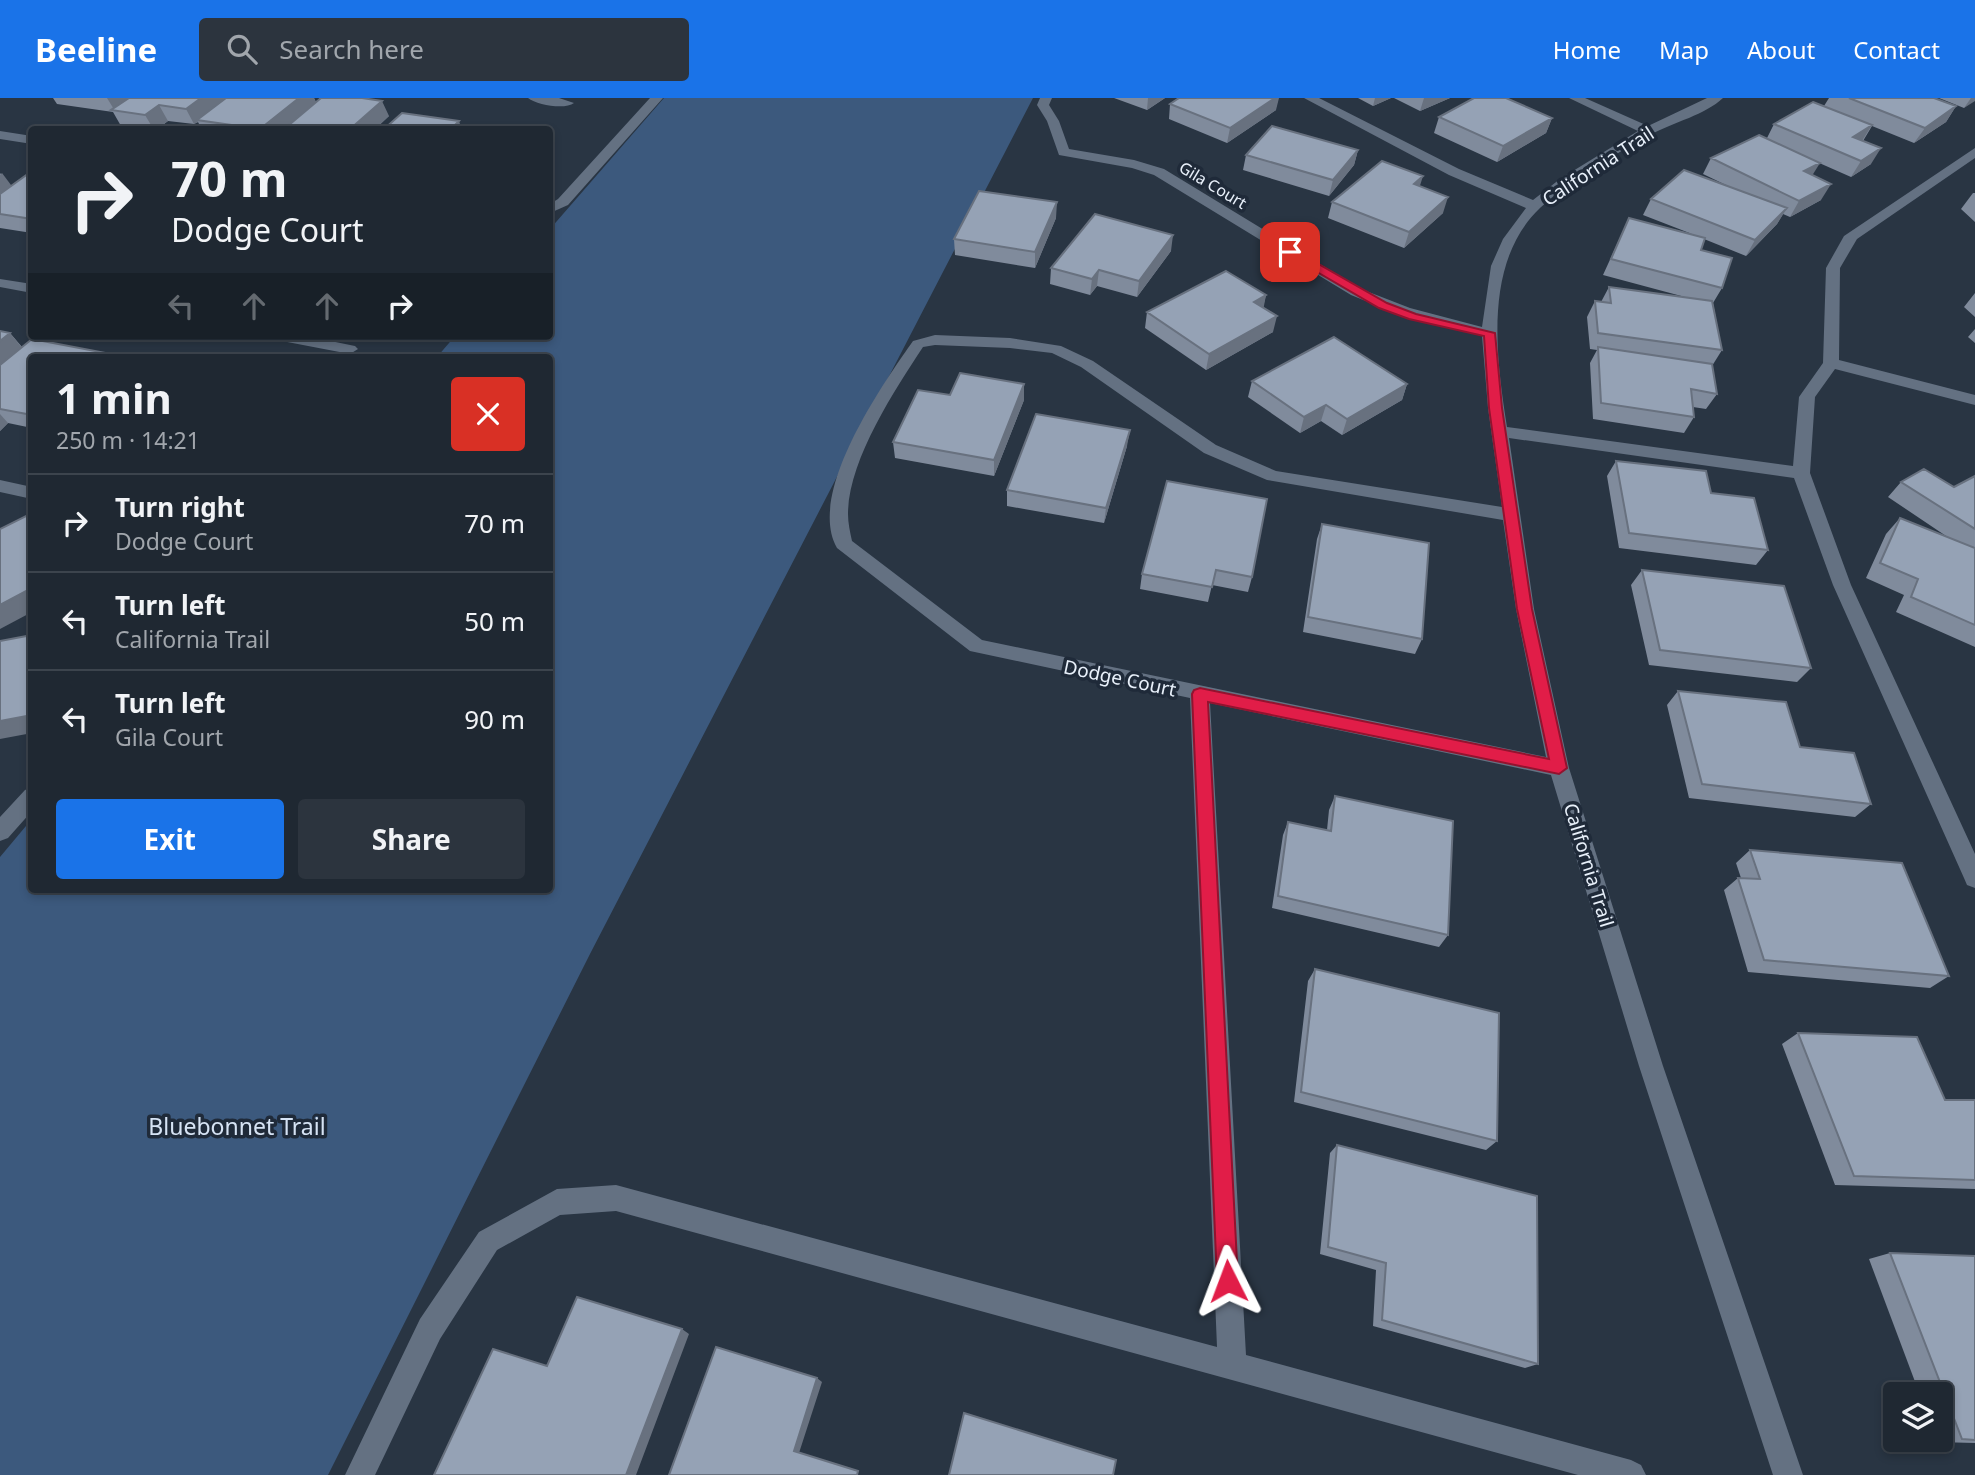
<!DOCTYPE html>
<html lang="en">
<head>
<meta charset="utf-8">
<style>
	:root { --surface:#1f2832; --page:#2c343e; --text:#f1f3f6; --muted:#a1a6ac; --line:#3c444d; --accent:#1a73e8 }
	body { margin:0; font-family:"Noto Sans",sans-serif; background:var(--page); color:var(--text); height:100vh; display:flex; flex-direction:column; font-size:26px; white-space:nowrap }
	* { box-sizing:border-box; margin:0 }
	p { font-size:23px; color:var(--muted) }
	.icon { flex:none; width:38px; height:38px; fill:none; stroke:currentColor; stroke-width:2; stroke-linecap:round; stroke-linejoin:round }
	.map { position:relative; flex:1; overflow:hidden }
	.side { position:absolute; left:28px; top:256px; width:525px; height:539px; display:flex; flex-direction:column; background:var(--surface); border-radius:7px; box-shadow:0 4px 10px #0003,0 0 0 2px var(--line) }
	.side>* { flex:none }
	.top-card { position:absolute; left:28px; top:28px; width:525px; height:214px; border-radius:7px; box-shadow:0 4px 10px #0003,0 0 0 2px var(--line); background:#1f2832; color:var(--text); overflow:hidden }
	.controls { position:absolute; left:1883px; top:1284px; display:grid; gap:14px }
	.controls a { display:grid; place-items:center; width:70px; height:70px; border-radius:7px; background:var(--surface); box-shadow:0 4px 10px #0003,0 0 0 2px var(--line); font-size:35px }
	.pin { position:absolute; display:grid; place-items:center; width:60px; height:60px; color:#fff; margin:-30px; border-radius:14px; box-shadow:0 4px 10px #0006 }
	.me { position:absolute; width:77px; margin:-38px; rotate:357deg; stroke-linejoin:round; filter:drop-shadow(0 0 5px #0008) }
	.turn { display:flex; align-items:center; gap:24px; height:147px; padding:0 28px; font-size:32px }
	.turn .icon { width:91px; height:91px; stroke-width:2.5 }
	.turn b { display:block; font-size:49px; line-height:60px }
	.lanes { display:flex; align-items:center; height:66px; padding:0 28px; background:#0003; justify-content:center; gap:35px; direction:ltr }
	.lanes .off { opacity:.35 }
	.round { display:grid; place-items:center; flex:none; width:74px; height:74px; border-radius:7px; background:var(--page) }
	.headline { display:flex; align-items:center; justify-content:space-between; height:119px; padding:0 28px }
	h1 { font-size:42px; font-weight:700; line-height:52px }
	.cta { display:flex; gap:14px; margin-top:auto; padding:14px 28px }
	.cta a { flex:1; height:80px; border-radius:7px; background:var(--accent); color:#fff; font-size:28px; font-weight:700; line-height:80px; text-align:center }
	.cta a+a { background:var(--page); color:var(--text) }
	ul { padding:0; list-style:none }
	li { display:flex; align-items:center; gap:21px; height:98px; padding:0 28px; border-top:2px solid var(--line) }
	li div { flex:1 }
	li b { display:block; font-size:26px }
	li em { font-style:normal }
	header { display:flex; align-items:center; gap:42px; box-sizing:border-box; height:98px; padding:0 35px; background:var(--accent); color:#fff }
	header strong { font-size:33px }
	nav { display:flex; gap:38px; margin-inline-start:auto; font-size:24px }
	.search { width:490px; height:63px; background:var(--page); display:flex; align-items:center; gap:18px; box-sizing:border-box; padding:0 24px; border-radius:7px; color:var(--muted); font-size:26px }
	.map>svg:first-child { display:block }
	.green { fill:#3c597d }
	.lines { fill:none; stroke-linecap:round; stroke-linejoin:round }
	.minor { fill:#647182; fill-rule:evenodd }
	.wall { fill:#808b9c }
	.shaded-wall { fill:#68717f }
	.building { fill:#95a2b5; stroke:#68717f; stroke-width:2 }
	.route { fill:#e11d48; stroke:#92132f; stroke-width:2 }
	.labels { text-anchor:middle; stroke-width:7; stroke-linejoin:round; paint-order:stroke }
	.far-street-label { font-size:16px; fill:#e8f0fa; stroke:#1f2a39 }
	.street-label { font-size:19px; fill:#e8f0fa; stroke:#1f2a39 }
	.near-park-label { font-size:23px; fill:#d6e3f4; stroke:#1f2a39 }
</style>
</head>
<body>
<header>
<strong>Beeline</strong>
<div class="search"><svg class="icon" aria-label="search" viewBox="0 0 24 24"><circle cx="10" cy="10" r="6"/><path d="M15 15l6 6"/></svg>Search here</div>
<nav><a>Home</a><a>Map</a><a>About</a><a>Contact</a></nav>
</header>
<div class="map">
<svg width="1975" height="1377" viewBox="0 0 1975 1377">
	<rect width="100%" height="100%" fill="#293543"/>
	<path class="green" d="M664 0H1033L591 854 328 1377H0V759L31 722 32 791H550V259H437L455 238H550V131Z"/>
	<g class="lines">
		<path class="minor" d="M528 0H559L574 5C565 12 537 7 528 0Z
			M650 0H663L568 107 550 115V106L558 101Z
			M1040 0H1052L1049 7 1059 23 1069 51 1134 62 1164 71 1361 191 1410 210 1482 229 1491 168 1503 141 1526 110 1449 77 1304 0H1319L1459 71 1533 102 1560 81 1638 33 1569 0H1585L1648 28 1707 0H1723C1705 17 1674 24 1652 36 1614 57 1572 80 1540 110 1483 164 1496 259 1507 329L1793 368 1799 299 1823 265 1826 170 1844 138 1975 50V60L1857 141 1840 170 1839 262 1975 297V307L1835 271 1815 299 1810 375 1851 487 1975 756V790L1967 787 1964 780 1833 487 1794 380 1509 340 1534 511 1569 670 1663 968 1803 1377H1773L1639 968 1551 677 1210 605 1246 1257 1631 1362 1641 1367 1646 1377H1578L616 1113 560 1117 497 1152 440 1241 375 1377H345L420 1221 479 1134 557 1091 616 1087 1217 1249 1190 600 970 553 837 450C806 396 882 287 913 243L935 237 1010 240 1061 248 1093 263 1216 347 1276 373 1502 409 1488 310 1482 238 1400 217 1351 197 1154 77 1132 70 1059 57 1047 23 1037 7ZM935 247 1010 250 1052 255 1081 269 1204 355 1267 382 1503 422 1516 511 1546 659 982 542 852 443C850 434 848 425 848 416 848 363 894 293 923 249Z
			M0 33 32 38V46L0 41Z
			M0 181 32 186V195L0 189Z
			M274 238H306L355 248 358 251 350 256 282 243Z
			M0 382 32 389V401L0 394Z
			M32 689V713L8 740 0 743V719L25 692Z"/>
	</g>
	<path class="wall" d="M53 0H314L316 4 389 18 374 32H202L198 24 194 26 168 23 156 32H146L121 28 113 14 57 6Z
		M1114 0H1165L1147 12Z
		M1358 0H1391L1373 8Z
		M1394 0H1450L1420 13Z
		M1829 0H1934L1956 8 1946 24 1914 45 1872 28 1863 43 1871 66 1851 79 1817 64 1812 77 1821 102 1790 119 1783 116 1777 126 1746 158 1704 141 1701 152 1722 190 1713 205 1722 252 1712 268 1717 296 1706 311 1693 309 1694 319 1684 335 1593 321 1590 265 1597 252 1590 251 1587 219 1595 203 1601 204 1609 189 1685 199 1603 177 1629 120 1692 136 1643 117 1651 101 1730 89 1703 76 1711 60 1767 40 1774 26 1824 8Z
		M1939 0H1975L1964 10Z
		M1170 6 1276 12 1227 45 1169 21Z
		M1439 19 1552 20 1546 35 1497 64 1434 35Z
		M1358 52 1354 67 1329 98 1243 72 1246 57Z
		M32 73V135L0 130V75L11 88Z
		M1420 88 1443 115 1404 150 1328 120 1332 104Z
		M1973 95H1975V124L1961 111Z
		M1056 120 1035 170 955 157 954 141Z
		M1171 153 1137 199 1097 188 1090 197 1050 186 1051 170Z
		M1975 195V219L1964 209Z
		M1266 197 1263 209 1273 234 1206 272 1145 230 1147 214Z
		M1975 231V245L1968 239Z
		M0 233 10 235 22 249 111 256 113 259H32V330L8 325 0 333Z
		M1252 283 1407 286 1402 302 1342 337 1321 323 1300 335 1248 299Z
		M1024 302 994 378 895 360 893 344Z
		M1127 348 1104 425 1007 408V392Z
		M1616 363 1711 395 1768 452 1756 467 1619 450 1607 378Z
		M1975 378V549L1896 514 1904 497 1866 480 1886 436 1900 420 1949 440 1888 399 1901 384 1954 389Z
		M1167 383 1252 479 1248 494 1212 487 1208 504 1140 491 1142 476Z
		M1322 426 1422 541 1415 556 1303 534 1317 441Z
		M1642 472 1811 570 1797 584 1649 567 1631 487Z
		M1678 593 1800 649 1871 706 1855 719 1689 700 1667 607Z
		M1335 698 1448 837 1439 849 1272 810 1283 737 1288 724 1327 732 1329 712Z
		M1750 752 1949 878 1930 890 1748 874 1724 792 1738 780H1741L1736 765Z
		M1315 871 1497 1043 1486 1052 1294 1004 1308 883Z
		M1798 935 1945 1002H1975V1091L1835 1087 1782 946Z
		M1337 1047 1538 1266 1525 1270 1373 1228 1376 1172 1320 1156 1330 1055Z
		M1890 1155 1975 1158V1345L1937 1344V1342H1941V1297H1920L1869 1161Z"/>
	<path class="shaded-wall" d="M107 0H137L115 13Z
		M201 0H229L197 22 198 24 194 26 186 11Z
		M299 0H314L317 7 286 32H260Z
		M1148 0H1165L1147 12Z
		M1275 0H1279L1276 12 1227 45 1230 30Z
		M1375 0H1391L1373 8Z
		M1424 0H1450L1420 13Z
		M1971 0H1975V3L1964 10Z
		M382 3 389 18 374 32H349Z
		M159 7 168 23 156 32H154L145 17Z
		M1956 8 1946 24 1914 45 1925 30Z
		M1552 20 1546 35 1497 64 1503 48Z
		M459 23 462 32H450Z
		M1872 27 1862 43 1853 39Z
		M1881 50 1871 66 1851 79 1861 63Z
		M1358 52 1354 67 1329 98 1333 82Z
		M1820 65 1810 81 1804 73Z
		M2 75 14 91 0 101V77Z
		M1423 78 1418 94 1414 86Z
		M1831 86 1821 102 1790 119 1799 103Z
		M1448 99 1443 115 1404 150 1409 134Z
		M1057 104 1056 120 1035 170V154Z
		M1787 110 1777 126 1746 158 1755 142Z
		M1173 137 1171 153 1137 199 1139 183Z
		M1099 172 1097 188 1090 197 1092 181Z
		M1266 197 1263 213 1254 204Z
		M1277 218 1273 234 1206 272 1209 256Z
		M10 235 23 251 0 270V243Z
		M1024 286V302L994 378V362Z
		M1407 286 1402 302 1342 337 1347 321Z
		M1326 307 1321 323 1300 335 1304 319Z
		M0 316 8 325 0 333Z
		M1130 332 1127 348 1104 425 1106 410Z
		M32 490V514L0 531V507Z
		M32 617V635L0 641V623Z
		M682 1231 689 1236 636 1377H626Z
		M817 1280 822 1284 799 1355 794 1353Z"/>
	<path class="building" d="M129 0H201L186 11 159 7 145 17 111 12Z
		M226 0H299L260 31 197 22Z
		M321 0H362L382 3 349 32H283Z
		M1179 0H1275L1230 30 1170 6Z
		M1474 0H1506L1552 20 1503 48 1439 19Z
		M1849 0H1934L1956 8 1925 30Z
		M1813 4 1872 27 1853 39 1881 50 1861 63 1774 26Z
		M402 15 459 23 450 32H383Z
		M1272 28 1358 52 1333 82 1246 57Z
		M1759 37 1820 65 1804 73 1831 86 1799 103 1711 60Z
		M1382 63 1423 78 1414 86 1448 99 1409 134 1332 104Z
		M1684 72 1787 110 1755 142 1651 101Z
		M32 73V121L0 116V96Z
		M979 93 1057 104 1035 154 954 141Z
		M1095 116 1173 137 1139 183 1099 172 1092 181 1051 170Z
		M1629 120 1705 140 1701 152 1732 160 1722 190 1611 161Z
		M1226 173 1266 197 1254 204 1277 218 1209 256 1147 214Z
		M1609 189 1712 203 1722 252 1598 235 1595 203 1611 205Z
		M0 233 10 235 0 243Z
		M1334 239 1407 286 1347 321 1326 307 1304 319 1252 283Z
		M32 241 111 256 107 259H32V317L0 311V267Z
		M1598 249 1712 266 1717 296 1691 291 1694 319 1601 305Z
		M960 275 1024 286 994 362 893 344 918 292 950 297Z
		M1036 316 1130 332 1106 410 1007 392Z
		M1616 363 1706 373 1711 395 1754 400 1768 452 1629 435Z
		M1924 371 1954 389 1975 378V431L1901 384Z
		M1167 383 1267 401 1252 479 1216 472 1212 489 1142 476Z
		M32 415V490L0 507V431Z
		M1900 420 1975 450V527L1911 499 1918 481 1880 465Z
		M1322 426 1429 445 1422 541 1308 519Z
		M1642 472 1784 488 1811 570 1660 552Z
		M32 537V617L0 623V543Z
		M1678 593 1786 604 1800 649 1854 655 1871 706 1702 686Z
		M1335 698 1453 723 1448 837 1278 798 1288 724 1331 733Z
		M1750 752 1902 765 1949 878 1764 862 1738 780 1760 781Z
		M1315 871 1499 915 1497 1043 1301 994Z
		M1798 935 1917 939 1945 1002H1975V1082L1854 1078Z
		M1337 1047 1537 1098 1538 1266 1382 1222 1386 1165 1328 1149Z
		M1890 1155 1975 1158V1342L1962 1341Z
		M577 1199 682 1231 626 1377H434L493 1251 547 1268Z
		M716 1249 817 1280 794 1353 858 1373 857 1377H669Z
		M964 1315 1116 1362 1113 1377H949Z"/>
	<path class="route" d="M1286 152H1294L1387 205 1416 216 1495 235 1502 310 1532 511 1567 670 1559 676 1208 604 1238 1183 1235 1190 1228 1194 1220 1190 1217 1183 1192 596 1194 592 1200 590 1549 661 1517 511 1489 310 1484 238 1409 221 1379 210 1286 156Z"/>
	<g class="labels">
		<g class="far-street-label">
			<text transform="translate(1213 87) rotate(31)" y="6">Gila Court</text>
		</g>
		<g class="street-label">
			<text transform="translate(1598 68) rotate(-33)" y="7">California Trail</text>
			<text transform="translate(1120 580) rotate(12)" y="7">Dodge Court</text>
			<text transform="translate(1589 767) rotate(73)" y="7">California Trail</text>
		</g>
		<g class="near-park-label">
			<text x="237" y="1037">Bluebonnet Trail</text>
		</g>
	</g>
</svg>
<div class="controls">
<a><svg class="icon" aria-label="layers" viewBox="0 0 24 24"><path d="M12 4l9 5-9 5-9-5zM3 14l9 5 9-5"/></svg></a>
</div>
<div class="pin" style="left:1290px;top:154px;background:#d93025"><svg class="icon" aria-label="arrive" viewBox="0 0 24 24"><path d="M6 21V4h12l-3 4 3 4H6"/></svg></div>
<svg class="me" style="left:1228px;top:1183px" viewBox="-20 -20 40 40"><path d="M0-17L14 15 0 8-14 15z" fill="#e11d48" stroke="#fff" stroke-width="4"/></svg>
<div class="top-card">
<div class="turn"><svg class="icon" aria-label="right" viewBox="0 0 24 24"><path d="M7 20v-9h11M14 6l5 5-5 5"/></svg><div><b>70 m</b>Dodge Court</div></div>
<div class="lanes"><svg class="icon off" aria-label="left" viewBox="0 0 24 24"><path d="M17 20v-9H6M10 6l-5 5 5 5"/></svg><svg class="icon off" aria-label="ahead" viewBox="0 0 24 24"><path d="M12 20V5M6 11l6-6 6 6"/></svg><svg class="icon off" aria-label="ahead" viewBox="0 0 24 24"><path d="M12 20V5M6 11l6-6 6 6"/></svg><svg class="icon" aria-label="right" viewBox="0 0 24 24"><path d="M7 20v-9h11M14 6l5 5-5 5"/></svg></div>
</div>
<section class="side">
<div class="headline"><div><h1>1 min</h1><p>250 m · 14:21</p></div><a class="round" style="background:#d93025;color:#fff"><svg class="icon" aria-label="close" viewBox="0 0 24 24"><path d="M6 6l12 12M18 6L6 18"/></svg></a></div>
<ul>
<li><svg class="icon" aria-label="right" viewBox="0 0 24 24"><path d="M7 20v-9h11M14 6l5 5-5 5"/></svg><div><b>Turn right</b><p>Dodge Court</p></div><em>70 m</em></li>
<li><svg class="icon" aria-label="left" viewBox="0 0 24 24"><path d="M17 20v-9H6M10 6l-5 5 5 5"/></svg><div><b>Turn left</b><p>California Trail</p></div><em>50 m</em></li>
<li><svg class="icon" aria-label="left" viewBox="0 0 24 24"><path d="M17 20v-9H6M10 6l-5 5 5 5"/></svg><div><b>Turn left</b><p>Gila Court</p></div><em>90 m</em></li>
</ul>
<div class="cta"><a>Exit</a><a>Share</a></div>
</section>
</div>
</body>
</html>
